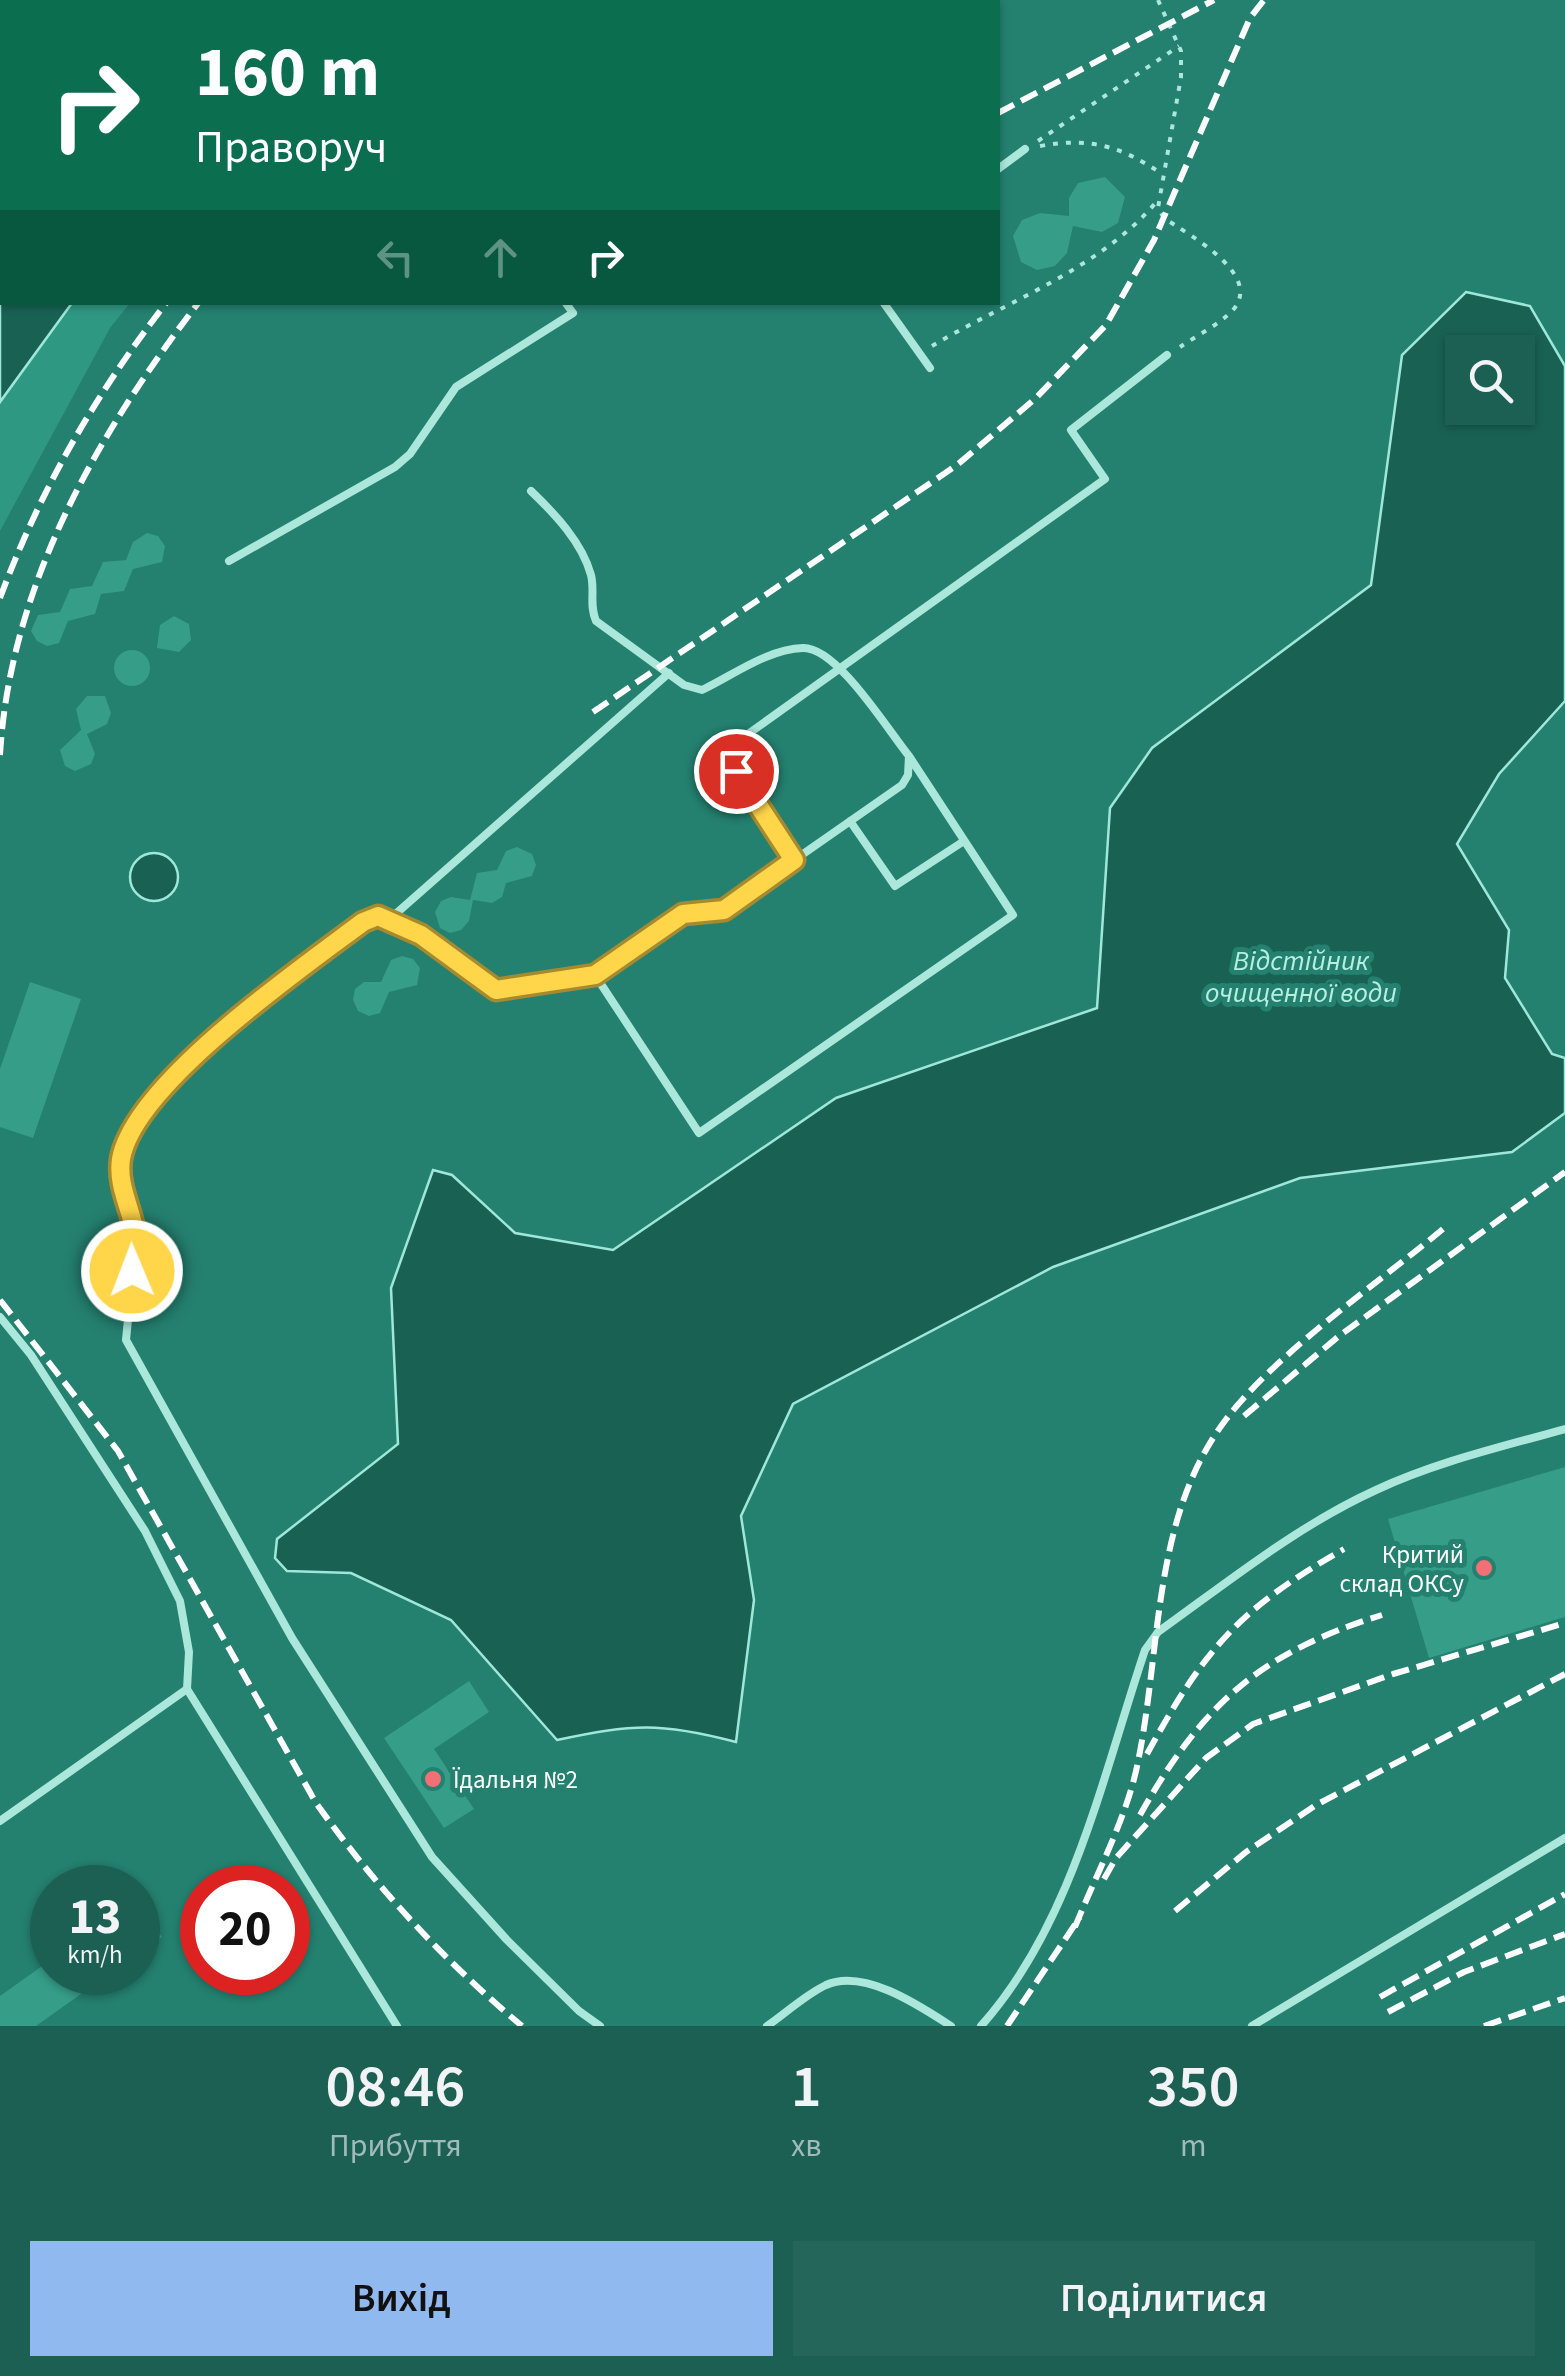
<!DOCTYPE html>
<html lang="uk">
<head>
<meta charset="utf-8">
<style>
	:root { --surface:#1b6053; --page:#24665a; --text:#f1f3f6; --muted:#a0bbb8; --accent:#90b9f0 }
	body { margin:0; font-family:"Source Sans 3",sans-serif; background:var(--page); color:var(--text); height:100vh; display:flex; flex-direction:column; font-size:38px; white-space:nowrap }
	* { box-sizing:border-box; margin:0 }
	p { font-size:32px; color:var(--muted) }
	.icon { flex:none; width:55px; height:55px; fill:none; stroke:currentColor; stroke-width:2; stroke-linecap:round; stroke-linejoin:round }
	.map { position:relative; height:2026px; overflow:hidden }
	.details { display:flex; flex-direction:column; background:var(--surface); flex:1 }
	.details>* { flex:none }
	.banner { position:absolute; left:0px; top:0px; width:1000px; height:305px; box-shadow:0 2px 8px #0004; background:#0b6e4f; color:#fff; overflow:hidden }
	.controls { position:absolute; left:1445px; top:335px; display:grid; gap:20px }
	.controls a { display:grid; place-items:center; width:90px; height:90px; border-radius:0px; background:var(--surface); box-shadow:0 2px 8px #0004; font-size:50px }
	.speed { position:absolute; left:30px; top:1865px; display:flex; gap:20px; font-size:50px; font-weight:700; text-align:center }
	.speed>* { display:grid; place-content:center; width:130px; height:130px; border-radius:50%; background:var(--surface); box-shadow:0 2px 8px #0004; line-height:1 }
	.speed small { font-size:25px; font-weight:400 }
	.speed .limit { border:15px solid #d22; background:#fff; color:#111 }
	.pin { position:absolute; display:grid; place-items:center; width:85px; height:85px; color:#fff; margin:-42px; border:5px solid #fff; border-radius:50%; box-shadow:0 2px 10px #0007 }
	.me { position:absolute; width:110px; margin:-55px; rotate:359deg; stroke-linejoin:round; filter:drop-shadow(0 0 8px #0008) }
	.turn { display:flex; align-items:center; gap:35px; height:210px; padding:0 30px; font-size:45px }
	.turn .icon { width:130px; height:130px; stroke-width:2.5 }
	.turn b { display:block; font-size:70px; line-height:85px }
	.lanes { display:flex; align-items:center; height:95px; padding:0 30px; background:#0003; justify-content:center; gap:50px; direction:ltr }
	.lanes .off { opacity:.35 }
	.eta { display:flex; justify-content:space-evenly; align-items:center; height:170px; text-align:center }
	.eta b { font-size:60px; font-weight:600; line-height:70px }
	.primary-button { display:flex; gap:20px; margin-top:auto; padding:20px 30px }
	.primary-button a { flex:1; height:115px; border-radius:0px; background:var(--accent); color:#111; font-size:40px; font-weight:600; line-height:115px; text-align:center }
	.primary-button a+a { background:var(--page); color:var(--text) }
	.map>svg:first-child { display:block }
	.green { fill:#2f9882 }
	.water { fill:#196153; stroke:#9fe7d8; stroke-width:2.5; fill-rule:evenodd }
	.building { fill:#359d88 }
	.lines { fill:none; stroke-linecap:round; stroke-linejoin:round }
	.path { stroke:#abe7da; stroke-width:4; stroke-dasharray:5 8; stroke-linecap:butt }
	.service { stroke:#abe7da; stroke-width:8 }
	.rail { stroke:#fff; stroke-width:6; stroke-dasharray:18 8; stroke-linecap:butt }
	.route-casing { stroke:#a68a30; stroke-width:25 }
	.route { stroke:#ffd54a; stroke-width:18 }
	.poi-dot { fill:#f16f75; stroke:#24806f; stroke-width:4 }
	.labels { text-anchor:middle; stroke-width:10; stroke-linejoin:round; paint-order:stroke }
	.poi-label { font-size:25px; fill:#fff; stroke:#24806f; text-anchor:end }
	.water-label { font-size:28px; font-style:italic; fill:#b7eee2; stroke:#24806f }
</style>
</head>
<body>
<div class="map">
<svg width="1565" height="2026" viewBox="0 0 1565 2026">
	<rect width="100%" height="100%" fill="#24806f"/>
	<path class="green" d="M72 303H130L110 328 0 531V402Z"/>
	<path class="water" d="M0 0H347L2 2V302L72 303 0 402Z
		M1466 292 1530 306 1565 366V701L1499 774 1457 844 1509 930 1505 978 1552 1054 1565 1058V1113L1512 1152 1300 1178 1053 1267 793 1404 741 1516 754 1600 736 1742C660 1722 633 1724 557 1740L451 1620 351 1573 287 1571 275 1558 277 1539 398 1444 391 1288 433 1170 452 1175 515 1233 613 1250 836 1098 1097 1008 1110 808 1152 748 1371 585 1402 355ZM1518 352V408H1462V352Z
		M130 877a24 24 0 1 1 48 0a24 24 0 1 1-48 0Z"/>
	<path class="building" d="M1105 177 1125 197 1118 223 1102 232 1073 226 1067 253 1055 266 1037 270 1021 262 1013 236 1022 220 1040 213 1069 216V198L1078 183Z
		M147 533 158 536 165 546 162 562 133 569 124 591 101 594 95 614 68 621 59 643 47 646 37 641 31 631 38 615 60 612 70 589 92 586 103 562 126 560 133 542Z
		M174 616 189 624 191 640 179 652 157 648 160 625Z
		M114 668a18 18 0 1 1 36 0a18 18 0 1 1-36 0Z
		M87 696H105L111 713 107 724 87 734 95 754 91 764 75 771 65 766 60 750 81 730 76 709Z
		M517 847 532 854 536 865 532 876 506 883 502 897 492 903 473 900 469 921 461 930 450 933 440 928 435 912 441 901 451 897 470 900 477 873 497 870 506 851Z
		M402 956 413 959 420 968 417 985 389 992 380 1013 369 1016 358 1011 353 1000 355 989 364 982H381L391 960Z
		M30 982 81 999 33 1138 0 1127V1069Z
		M1565 1467V1617L1429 1658 1388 1519Z
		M469 1681 489 1712 434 1749 474 1809 444 1828 384 1738Z
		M138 1903 162 1937 138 1954Z
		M52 1959V1972H112L36 2026H0V1996Z"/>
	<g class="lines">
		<path class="path" d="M1158 0 1181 51V77L1158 208 1164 218C1187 234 1264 274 1233 310 1220 324 1196 336 1180 347
			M1038 141 1179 46
			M1040 146C1089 137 1121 146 1162 174
			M932 346C1007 301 1101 269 1158 200"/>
		<path class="service" d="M697 2 701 0
			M998 169 1025 149
			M883 302 930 368
			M531 491C554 513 582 542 591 575 595 591 589 605 596 621L684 685 702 690C733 675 768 649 803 648 837 647 887 729 909 756L908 775 902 785 724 909 683 914 595 975 496 991 391 918 378 915 363 921 224 1030 159 1095 127 1134 121 1183 136 1237 126 1340 292 1638 432 1857 507 1940 579 2011 600 2026
			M229 561 395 467 410 454 456 387 573 313 565 302
			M850 821 895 886 964 841
			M794 860 736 771 731 755 734 744 1105 479 1071 430 1167 355
			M391 918 669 673
			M595 975 699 1133 1013 915 909 756
			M0 1317 31 1355 145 1531 180 1601 189 1652 187 1689
			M0 1821 187 1689 397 2026
			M767 2026C786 2013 805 1995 826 1985 864 1968 920 2006 951 2026
			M981 2026C1072 1924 1102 1778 1145 1650L1158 1632C1228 1582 1297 1526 1376 1490 1436 1462 1501 1447 1565 1429
			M1252 2026 1565 1838"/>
		<path class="rail" d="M471 2 475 0
			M565 2 569 0
			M998 113 1214 0
			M0 598C40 490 96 393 167 302
			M593 712 957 465 1036 398 1106 325 1154 240 1250 18 1264 0
			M0 755C10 586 97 434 199 302
			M0 1300 118 1451 316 1803C376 1887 443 1960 522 2026
			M1244 1416 1339 1336 1565 1172
			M1147 1754C1205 1648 1239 1609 1344 1549
			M1140 1815C1202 1705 1259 1653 1382 1615
			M1104 1879 1116 1858 1206 1758 1253 1724 1393 1674 1565 1623
			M1175 1911 1246 1852 1316 1805 1565 1674
			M1075 1927C1095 1877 1124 1823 1136 1771 1161 1659 1151 1530 1217 1432 1264 1361 1376 1285 1443 1229
			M1380 1997 1565 1894
			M1388 2012 1464 1972 1565 1934
			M1007 2026 1080 1917
			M1484 2026 1565 1998"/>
	</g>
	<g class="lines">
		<defs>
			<path id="route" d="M132 1271C134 1259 137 1245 135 1233 131 1208 117 1185 121 1159 134 1084 302 968 363 922L378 916 421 935 496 990 595 975 683 914 724 910 794 860 736 771"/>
		</defs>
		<use href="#route" class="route-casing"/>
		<use href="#route" class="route"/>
	</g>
	<g class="poi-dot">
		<circle cx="1484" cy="1568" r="10"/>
		<circle cx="433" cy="1779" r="10"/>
	</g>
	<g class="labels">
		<g class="poi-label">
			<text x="1464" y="1563">Критий<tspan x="1464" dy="29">склад ОКСу</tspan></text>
			<text x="453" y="1788" text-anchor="start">Їдальня №2</text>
		</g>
		<g class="water-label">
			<text x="1301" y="970">Відстійник<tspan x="1301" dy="32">очищенної води</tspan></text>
		</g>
	</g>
</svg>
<div class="controls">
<a><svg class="icon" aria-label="search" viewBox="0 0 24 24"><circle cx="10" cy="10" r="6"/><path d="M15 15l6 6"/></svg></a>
</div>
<div class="speed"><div>13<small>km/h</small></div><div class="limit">20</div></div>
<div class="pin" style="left:736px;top:771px;background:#d93025"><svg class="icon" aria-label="arrive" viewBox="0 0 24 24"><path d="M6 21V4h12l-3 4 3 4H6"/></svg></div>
<svg class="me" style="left:132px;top:1271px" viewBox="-20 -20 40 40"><circle r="17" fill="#ffd54a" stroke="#fff" stroke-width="3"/><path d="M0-11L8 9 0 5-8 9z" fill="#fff"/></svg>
<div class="banner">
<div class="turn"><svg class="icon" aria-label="right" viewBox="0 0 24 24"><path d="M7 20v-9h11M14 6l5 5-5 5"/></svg><div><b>160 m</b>Праворуч</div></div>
<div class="lanes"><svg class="icon off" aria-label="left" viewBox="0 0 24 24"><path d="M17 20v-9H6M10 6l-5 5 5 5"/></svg><svg class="icon off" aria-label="ahead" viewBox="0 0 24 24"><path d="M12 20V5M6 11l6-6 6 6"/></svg><svg class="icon" aria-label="right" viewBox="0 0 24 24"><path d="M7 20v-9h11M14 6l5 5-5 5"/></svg></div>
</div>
</div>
<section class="details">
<div class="eta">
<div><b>08:46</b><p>Прибуття</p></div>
<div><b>1</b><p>хв</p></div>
<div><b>350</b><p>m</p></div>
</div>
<div class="primary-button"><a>Вихід</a><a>Поділитися</a></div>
</section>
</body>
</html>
